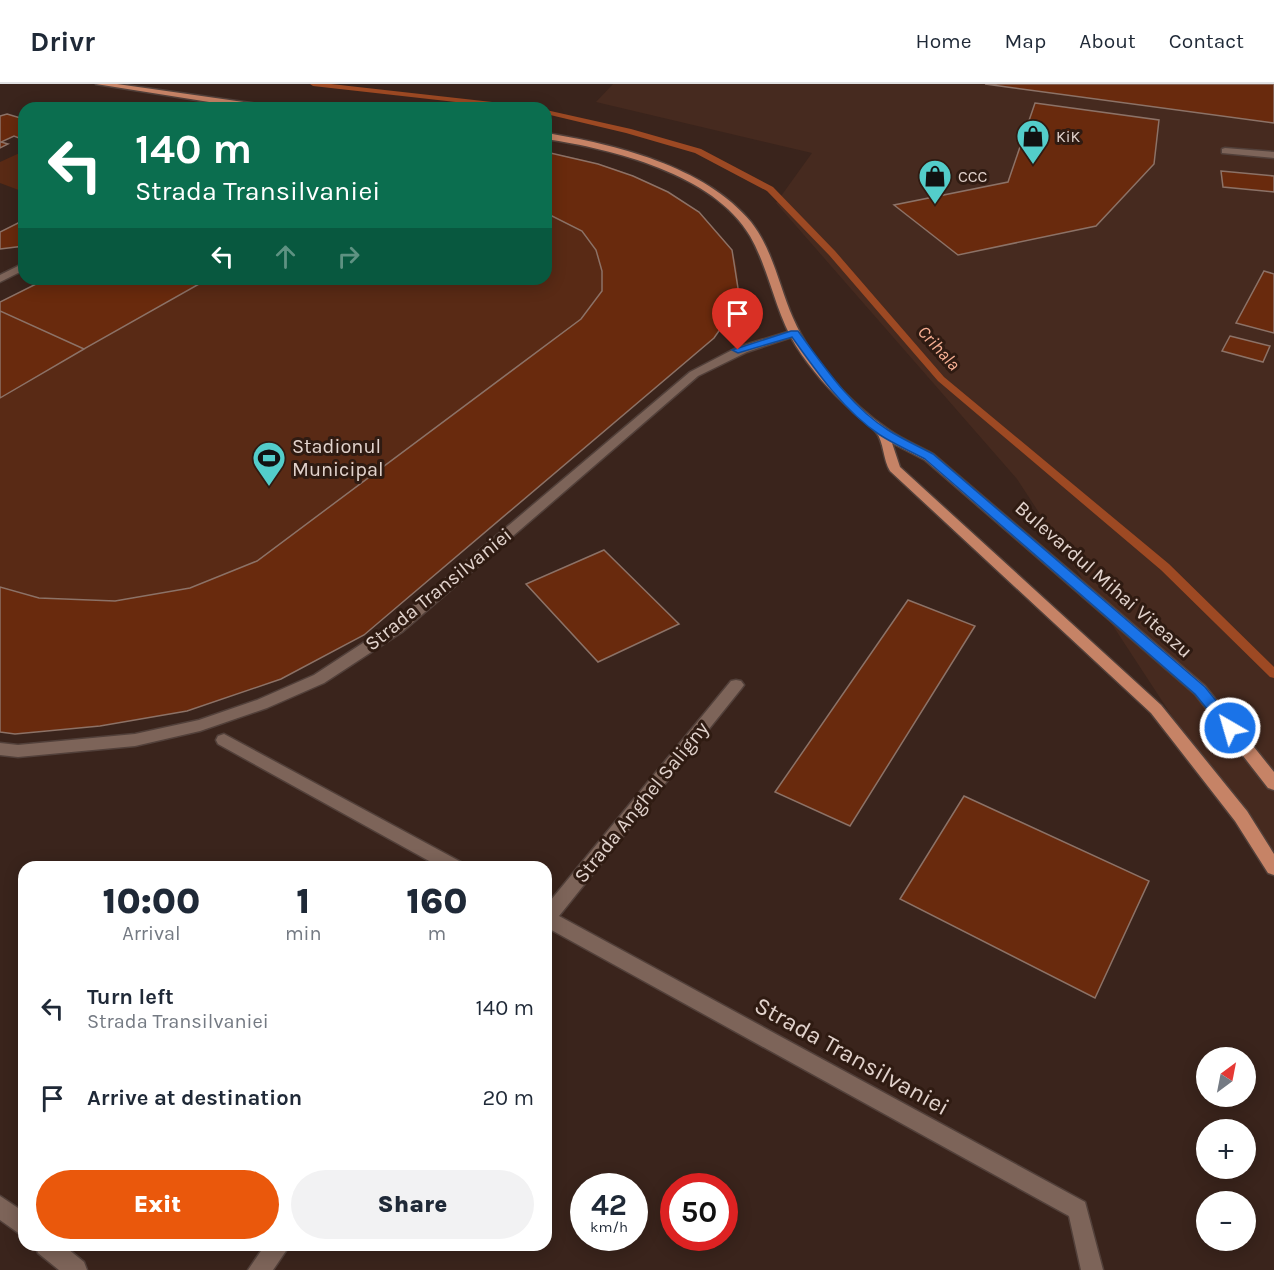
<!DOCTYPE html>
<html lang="en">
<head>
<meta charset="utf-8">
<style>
	:root { --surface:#fff; --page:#f2f2f3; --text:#1f2937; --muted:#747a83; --line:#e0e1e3; --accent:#ea580c }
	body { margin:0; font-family:Karla,sans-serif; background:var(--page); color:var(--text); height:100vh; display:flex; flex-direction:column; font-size:22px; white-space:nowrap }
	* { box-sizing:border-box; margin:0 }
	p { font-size:20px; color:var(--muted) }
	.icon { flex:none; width:33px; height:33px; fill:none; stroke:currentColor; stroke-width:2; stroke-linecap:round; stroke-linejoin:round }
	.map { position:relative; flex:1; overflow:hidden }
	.details { position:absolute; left:18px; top:777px; width:534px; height:390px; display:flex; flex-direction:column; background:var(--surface); border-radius:18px; box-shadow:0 3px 15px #0003 }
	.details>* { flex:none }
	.guide { position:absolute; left:18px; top:18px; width:534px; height:183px; border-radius:18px; box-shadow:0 3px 15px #0003; background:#0b6e4f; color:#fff; overflow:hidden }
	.needle { width:39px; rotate:32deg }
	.buttons { position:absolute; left:1196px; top:963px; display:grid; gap:12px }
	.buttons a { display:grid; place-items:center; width:60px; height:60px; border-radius:50%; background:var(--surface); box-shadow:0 3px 15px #0003; font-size:30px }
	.speed { position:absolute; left:570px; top:1089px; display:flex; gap:12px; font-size:30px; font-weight:700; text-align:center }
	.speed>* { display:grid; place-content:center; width:78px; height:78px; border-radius:50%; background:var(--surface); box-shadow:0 3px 15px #0003; line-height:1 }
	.speed small { font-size:15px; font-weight:400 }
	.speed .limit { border:9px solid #d22; background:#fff; color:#111 }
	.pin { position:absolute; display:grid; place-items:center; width:51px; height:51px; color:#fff; margin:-62px -26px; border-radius:50% 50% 50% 0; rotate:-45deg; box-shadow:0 0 6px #0007 }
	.pin .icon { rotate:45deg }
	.me { position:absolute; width:66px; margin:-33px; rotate:322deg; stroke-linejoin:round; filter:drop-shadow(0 0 4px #0008) }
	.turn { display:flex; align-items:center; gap:21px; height:126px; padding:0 18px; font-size:27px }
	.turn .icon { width:78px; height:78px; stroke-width:2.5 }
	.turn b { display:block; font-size:42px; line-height:51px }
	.lanes { display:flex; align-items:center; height:57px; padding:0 18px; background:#0003; justify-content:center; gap:30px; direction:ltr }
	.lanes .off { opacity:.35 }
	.eta { display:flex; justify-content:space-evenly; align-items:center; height:102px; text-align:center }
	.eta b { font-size:36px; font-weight:800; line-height:42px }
	.cta { display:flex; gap:12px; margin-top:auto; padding:12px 18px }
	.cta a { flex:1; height:69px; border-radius:36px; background:var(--accent); color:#fff; font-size:24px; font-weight:800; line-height:69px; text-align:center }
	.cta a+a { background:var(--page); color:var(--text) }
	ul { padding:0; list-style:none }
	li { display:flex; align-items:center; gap:18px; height:90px; padding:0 18px }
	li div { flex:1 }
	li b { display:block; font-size:22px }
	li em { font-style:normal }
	header { display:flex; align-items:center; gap:36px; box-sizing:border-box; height:84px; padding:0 30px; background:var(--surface); border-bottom:2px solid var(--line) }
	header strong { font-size:28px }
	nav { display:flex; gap:33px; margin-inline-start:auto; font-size:21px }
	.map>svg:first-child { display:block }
	.built { fill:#462a1f }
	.green { fill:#592a15 }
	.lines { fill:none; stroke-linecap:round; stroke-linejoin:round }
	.stream { fill:#9d4923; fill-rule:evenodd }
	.building { fill:#692a0d; stroke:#8c7267; stroke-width:1.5 }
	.minor-casing { stroke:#52403a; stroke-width:3 }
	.major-casing { stroke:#52403a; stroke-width:3 }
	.minor { fill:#7d6459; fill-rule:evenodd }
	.major { fill:#c68366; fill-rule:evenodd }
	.route { fill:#1a73e8; stroke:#114b97; stroke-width:1.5 }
	.labels { text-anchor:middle; stroke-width:6; stroke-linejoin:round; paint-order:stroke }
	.far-poi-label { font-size:16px; fill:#e2d3cd; stroke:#2f1b12; text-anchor:start }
	.far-water-label { font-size:18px; font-style:italic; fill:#f6af93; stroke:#2f1b12 }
	.poi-label { font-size:20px; fill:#e2d3cd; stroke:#2f1b12; text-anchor:start }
	.street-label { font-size:20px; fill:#e2d3cd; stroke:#2f1b12 }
	.near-street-label { font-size:24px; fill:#e2d3cd; stroke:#2f1b12 }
</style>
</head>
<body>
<header>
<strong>Drivr</strong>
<nav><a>Home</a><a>Map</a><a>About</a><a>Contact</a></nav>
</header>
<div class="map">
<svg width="1274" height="1186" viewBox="0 0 1274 1186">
	<rect width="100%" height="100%" fill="#3a241c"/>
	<path class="built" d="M613 0H1274V788L1017 395 776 119 812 69 596 18Z"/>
	<path class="green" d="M24 67V108L0 99V78Z
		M546 68C609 79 675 100 718 149 722 154 730 161 732 167 738 181 738 202 740 217L714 254 364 551 281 595 187 627 100 642 15 650 0 648V218L46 195H546Z"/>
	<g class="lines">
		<path class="stream" d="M310 0H331L527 22 530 24H509L313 2Z
			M546 26 631 45 701 65 773 103 835 167 944 293 1169 480 1274 583V594L1270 593 1161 486 938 297 829 171 767 107 695 69 626 49 546 30Z"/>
	</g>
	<path class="building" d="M985 0H1274V39Z
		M1035 19 1159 36 1154 80 1096 142 958 171 894 121 1008 98Z
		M7 30 24 35V56L14 52 1 58 8 60 0 64V32Z
		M546 68 598 80 633 92 668 108 699 128 732 166 740 217 714 254 364 551 281 595 187 627 100 642 15 650 0 648V503L39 514 115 517 190 504 257 477 581 235 602 207V187L596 166 582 147 546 129Z
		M1221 87 1274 92V108L1223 103Z
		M24 136V162L0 165V148Z
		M1264 187 1274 190V249L1236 239Z
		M46 195H208L84 265 0 227V218Z
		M0 227 84 265 0 314Z
		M1230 252 1270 262 1263 278 1222 267Z
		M604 466 679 540 598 578 526 500Z
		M908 516 975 542 850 742 775 708Z
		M964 712 1149 797 1095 914 900 815Z"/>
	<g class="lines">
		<defs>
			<path id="minor" d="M1225 64 1274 68V74L1222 69V65Z
				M24 179V186L0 198V191Z
				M794 246 798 247V251L747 268 698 292 402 548 324 599 267 624 200 647 135 662 18 673 0 671V659L18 661 135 650 199 636 257 616 314 591 392 540 690 288 738 263Z
				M736 596 741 597 744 601 741 605 559 832 1085 1118 1103 1186H1081L1069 1132 546 843V822L731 597Z
				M224 650 461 778 464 783H440L218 660 216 656 218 652Z
				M0 1112 24 1128V1153L0 1136Z
				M35 1161H63L84 1178 87 1186H59L38 1169Z
				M265 1161H290L273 1186H248Z"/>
			<path id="major" d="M96 0H117L265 21 269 24H247Z
				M546 49C614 60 705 82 751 138 773 166 779 202 793 234 812 278 850 319 889 346 903 356 919 362 933 370L1205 602 1274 688V706L1268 704 1195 610 925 376 892 359 900 383 1161 621 1247 727 1274 770V791L1268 789 1235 737 1151 629 890 387C883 376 884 358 876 348 870 340 859 334 852 327 831 308 811 286 796 262 775 228 770 187 750 152 714 90 612 65 546 55Z"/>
		</defs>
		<use href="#minor" class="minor-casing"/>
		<use href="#major" class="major-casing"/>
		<use href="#minor" class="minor"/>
		<use href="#major" class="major"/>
	</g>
	<path class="route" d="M791 247H798C823 281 851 323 888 346 902 355 918 362 933 370L1205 603 1235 640V647H1225L1195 610 925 375C910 367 894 360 880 351 844 327 816 287 792 253L738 269 732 266Z"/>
	<defs>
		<symbol id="shop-pin" viewBox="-11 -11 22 30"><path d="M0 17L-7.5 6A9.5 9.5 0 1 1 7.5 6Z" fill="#53cdca" stroke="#2f1b12"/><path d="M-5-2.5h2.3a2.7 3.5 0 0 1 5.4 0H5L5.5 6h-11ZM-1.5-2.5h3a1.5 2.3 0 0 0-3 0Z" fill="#111"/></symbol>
		<symbol id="stadium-pin" viewBox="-11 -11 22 30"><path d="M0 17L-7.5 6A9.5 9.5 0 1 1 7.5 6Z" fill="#53cdca" stroke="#2f1b12"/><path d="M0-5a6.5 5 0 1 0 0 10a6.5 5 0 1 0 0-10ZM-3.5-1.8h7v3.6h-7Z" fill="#111"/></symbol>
	</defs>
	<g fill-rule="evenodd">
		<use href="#shop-pin" x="1014" y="33" width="38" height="52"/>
		<use href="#shop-pin" x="916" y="73" width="38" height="52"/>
		<use href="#stadium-pin" x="250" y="355" width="38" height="52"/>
	</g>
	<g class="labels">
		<g class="far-poi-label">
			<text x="1056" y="58">KiK</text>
			<text x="958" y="98">CCC</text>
		</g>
		<g class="far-water-label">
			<text transform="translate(939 264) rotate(48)" y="6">Crihala</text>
		</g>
		<g class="poi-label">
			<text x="292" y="369">Stadionul<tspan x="292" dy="23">Municipal</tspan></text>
		</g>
		<g class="street-label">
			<text transform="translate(1104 495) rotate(41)" y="7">Bulevardul Mihai Viteazu</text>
			<text transform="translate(438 505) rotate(-39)" y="7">Strada Transilvaniei</text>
			<text transform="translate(641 718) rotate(-51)" y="7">Strada Anghel Saligny</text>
		</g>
		<g class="near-street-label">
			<text transform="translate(852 972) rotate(29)" y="8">Strada Transilvaniei</text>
		</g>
	</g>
</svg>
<div class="buttons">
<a><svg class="needle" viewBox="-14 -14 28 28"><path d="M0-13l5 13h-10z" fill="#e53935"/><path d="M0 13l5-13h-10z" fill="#747a83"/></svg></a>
<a>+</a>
<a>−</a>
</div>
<div class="speed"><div>42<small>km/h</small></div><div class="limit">50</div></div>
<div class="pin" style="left:738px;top:266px;background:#d93025"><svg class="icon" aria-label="arrive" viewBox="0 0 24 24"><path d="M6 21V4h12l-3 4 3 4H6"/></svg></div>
<svg class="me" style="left:1230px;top:644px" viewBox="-20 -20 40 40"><circle r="17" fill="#1a73e8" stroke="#fff" stroke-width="3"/><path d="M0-11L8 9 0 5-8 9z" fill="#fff"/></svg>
<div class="guide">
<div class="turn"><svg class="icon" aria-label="left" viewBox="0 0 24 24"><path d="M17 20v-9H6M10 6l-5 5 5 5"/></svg><div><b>140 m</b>Strada Transilvaniei</div></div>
<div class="lanes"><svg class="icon" aria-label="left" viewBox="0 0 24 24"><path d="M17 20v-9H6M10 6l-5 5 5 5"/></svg><svg class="icon off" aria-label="ahead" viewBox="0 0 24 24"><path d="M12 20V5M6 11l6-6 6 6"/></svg><svg class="icon off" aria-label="right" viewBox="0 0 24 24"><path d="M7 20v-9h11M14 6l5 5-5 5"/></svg></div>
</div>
<section class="details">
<div class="eta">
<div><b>10:00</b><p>Arrival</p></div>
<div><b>1</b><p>min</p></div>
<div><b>160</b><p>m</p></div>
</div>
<ul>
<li><svg class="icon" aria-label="left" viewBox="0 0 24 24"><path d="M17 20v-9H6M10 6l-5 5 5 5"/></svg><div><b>Turn left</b><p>Strada Transilvaniei</p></div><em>140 m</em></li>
<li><svg class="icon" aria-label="arrive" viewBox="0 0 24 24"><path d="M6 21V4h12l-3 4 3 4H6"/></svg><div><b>Arrive at destination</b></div><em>20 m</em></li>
</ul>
<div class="cta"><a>Exit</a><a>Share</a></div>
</section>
</div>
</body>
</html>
